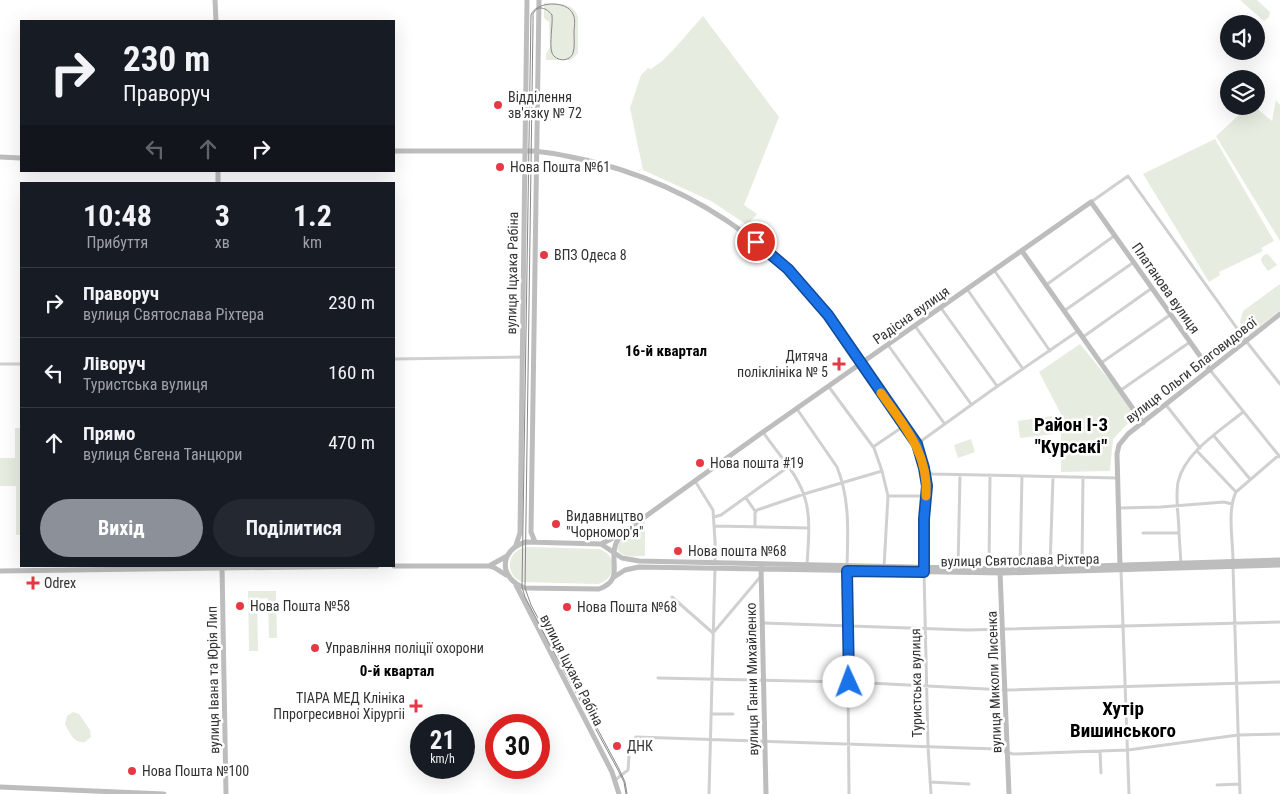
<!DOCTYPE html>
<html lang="uk">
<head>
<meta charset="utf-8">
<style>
	:root { --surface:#171b24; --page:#242831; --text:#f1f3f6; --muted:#9ea1a6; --line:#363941; --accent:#8c9099 }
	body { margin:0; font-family:"Roboto Condensed",sans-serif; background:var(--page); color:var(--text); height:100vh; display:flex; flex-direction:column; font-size:19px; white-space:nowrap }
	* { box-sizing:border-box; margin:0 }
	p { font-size:16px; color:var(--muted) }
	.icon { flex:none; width:28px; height:28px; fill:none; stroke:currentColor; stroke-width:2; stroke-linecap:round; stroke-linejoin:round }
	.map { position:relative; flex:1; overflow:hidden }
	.panel { position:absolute; left:20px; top:182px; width:375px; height:385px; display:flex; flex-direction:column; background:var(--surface); border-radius:0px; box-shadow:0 5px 20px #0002 }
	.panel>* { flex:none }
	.hud { position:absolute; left:20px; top:20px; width:375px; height:152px; border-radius:0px; box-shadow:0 5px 20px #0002; background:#171b24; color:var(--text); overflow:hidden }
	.controls { position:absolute; left:1220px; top:15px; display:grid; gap:10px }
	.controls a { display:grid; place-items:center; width:45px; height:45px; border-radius:50%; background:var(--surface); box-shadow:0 5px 20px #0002; font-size:25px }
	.speed { position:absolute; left:410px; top:714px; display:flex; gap:10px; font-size:25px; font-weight:700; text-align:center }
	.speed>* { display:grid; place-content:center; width:65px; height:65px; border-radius:50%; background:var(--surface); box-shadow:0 5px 20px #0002; line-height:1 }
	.speed small { font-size:12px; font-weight:400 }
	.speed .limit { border:8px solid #d22; background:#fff; color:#111 }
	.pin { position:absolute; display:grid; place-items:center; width:42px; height:42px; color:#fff; margin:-21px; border:2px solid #fff; border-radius:50%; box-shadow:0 1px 5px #0007 }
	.me { position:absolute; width:55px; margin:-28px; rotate:358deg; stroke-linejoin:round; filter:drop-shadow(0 0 4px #0008) }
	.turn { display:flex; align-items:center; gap:18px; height:105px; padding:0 20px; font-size:22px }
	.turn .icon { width:65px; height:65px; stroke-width:2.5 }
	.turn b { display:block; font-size:35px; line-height:42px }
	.lanes { display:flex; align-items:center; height:48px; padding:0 20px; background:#0003; justify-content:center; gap:25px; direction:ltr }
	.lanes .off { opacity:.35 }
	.eta { display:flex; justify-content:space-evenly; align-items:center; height:85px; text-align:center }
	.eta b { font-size:30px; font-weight:700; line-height:35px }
	.cta { display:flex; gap:10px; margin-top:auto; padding:10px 20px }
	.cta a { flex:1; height:58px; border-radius:30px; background:var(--accent); color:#fff; font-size:20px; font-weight:700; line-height:58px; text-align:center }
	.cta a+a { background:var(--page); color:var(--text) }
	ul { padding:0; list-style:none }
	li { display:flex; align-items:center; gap:15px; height:70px; padding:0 20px; border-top:1px solid var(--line) }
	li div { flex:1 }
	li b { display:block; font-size:19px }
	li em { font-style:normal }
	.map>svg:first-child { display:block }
	.green { fill:#e6ecdf }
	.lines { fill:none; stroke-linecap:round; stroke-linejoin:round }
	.street { stroke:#d0d0d0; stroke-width:3 }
	.secondary { stroke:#bdbdbd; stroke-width:5 }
	.tram { stroke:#888; stroke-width:1 }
	.route-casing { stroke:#114b97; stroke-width:12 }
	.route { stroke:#1a73e8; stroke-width:9 }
	.slow { stroke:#f59e0b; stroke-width:9 }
	.poi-dot { fill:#e63946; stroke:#fff; stroke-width:2 }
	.labels { text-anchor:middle; stroke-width:5; stroke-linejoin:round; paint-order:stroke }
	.poi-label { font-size:14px; fill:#333; stroke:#fff; text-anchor:start }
	.street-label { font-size:14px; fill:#333; stroke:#fff }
	.neighbourhood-label { font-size:15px; font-weight:bold; fill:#000; stroke:#fff }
	.district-label { font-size:19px; font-weight:bold; fill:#000; stroke:#fff }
</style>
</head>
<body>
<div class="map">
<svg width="1280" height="794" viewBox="0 0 1280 794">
	<rect width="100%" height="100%" fill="#fff"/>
	<path class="green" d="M1240 0H1257L1270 12 1269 17 1264 21Z
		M544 3C557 4 574 2 578 17V53L571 60H546V54L550 47 549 22 544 18Z
		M703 16 779 117 744 205 757 214 747 225 711 201 643 170 630 108 641 75 648 68 651 69 661 62 674 49Z
		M1276 100 1280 105V241L1216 136 1249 106H1254L1272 121Z
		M1215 139 1274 241 1261 248 1263 251 1219 272 1220 275 1209 282 1143 174Z
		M1268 254 1277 265 1268 271 1262 263 1261 259 1264 255Z
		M1280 284V310L1249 335 1240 322 1243 311Z
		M1080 344 1137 414 1113 439 1110 471 1061 472V414L1039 372Z
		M1052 416 1054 434 1020 438 1018 421Z
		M15 428H21V535H16V486H0V458H15Z
		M971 439 975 452 958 458 954 445Z
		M645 521V556C634 556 623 559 617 549L620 538Z
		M525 547 599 549C618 555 617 579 598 584L522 582C504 574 507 552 525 547Z
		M248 591H276L277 638H269L268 598 257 599 258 651H249Z
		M73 712 79 714 90 730 91 737 85 742C74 744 69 732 65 724L67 716Z"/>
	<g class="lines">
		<path class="street" d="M1091 202 1128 176 1246 341 1280 384
			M994 270 1050 351
			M1046 285 1114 236
			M967 289 1023 369
			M941 308 997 386
			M1064 311 1134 262
			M915 326 971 404
			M1083 337 1152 288
			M888 345 944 423
			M394 359 523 357
			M1101 363 1170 315
			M0 364H21
			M1210 370 1280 457
			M829 387 874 448 882 471 888 496 884 567
			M1121 390 1190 342
			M1166 405 1200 448
			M797 409 837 467C850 499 848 532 847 566
			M763 432C778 454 800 476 806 502 811 522 808 545 807 565
			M1214 436 1250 479
			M917 444 992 390 1078 331
			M873 447 904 426
			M1197 451 1236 492
			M925 469 932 474 1118 478
			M695 481 713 510 715 541V562
			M888 496H926
			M746 498 755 511
			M1119 508 1161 507 1224 502 1232 504
			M714 517 721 515 788 467
			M715 526 808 528
			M755 527V513L757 510 804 494 882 471
			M1143 533H1179C1179 517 1175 498 1178 482 1185 452 1220 431 1243 412
			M1179 533 1181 564
			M1233 561C1233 541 1227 510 1236 492L1279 455
			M1082 566 1083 477
			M1233 566 1240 794
			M1050 567 1053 477
			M958 568 960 475
			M989 568 990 475
			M1020 568 1022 476
			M1121 570 1129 794
			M847 571 849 794
			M924 572 928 746 931 794
			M672 597 713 633 761 576
			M763 623 967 630 1280 622
			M658 678 849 682 1006 690 1280 682
			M711 714H733
			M1100 751 1101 773
			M615 780 628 770 630 742 636 737 997 749 1013 754 1128 750 1238 735 1280 734
			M930 782 969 784
			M1217 785 1240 784
			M709 794 715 568"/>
		<path class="secondary" d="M215 0 216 21
			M394 151H531C554 152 576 158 598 163 692 188 769 240 829 316 840 331 850 347 860 363 878 391 898 417 917 444L924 469 927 486 925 519 924 572
			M0 157 21 158
			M218 184V171
			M1022 251 1143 423
			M621 534C617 540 614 546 614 553 613 569 620 581 599 589L525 588C499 579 498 550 526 542L601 544 622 558 639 561 1004 569 1280 560
			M535 542 531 532 539 0
			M601 544 621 534 763 432 1091 202 1210 370
			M516 545 520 533 527 0
			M222 566 226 794
			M394 566H489L495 568 506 575
			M489 566 507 556
			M1120 566 1117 454 1119 445 1128 434 1280 314
			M761 567 766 794
			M0 571 377 566
			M1000 572 1009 794
			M614 577 625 570 639 567 1004 573 1280 565
			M516 585 612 772 619 794
			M0 787 164 794"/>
		<path class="tram" d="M626 794 624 782 618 770 550 645 525 597 522 587 531 15C536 1 567 0 573 14 576 20 574 27 574 33 574 39 575 47 573 53 570 62 556 62 552 53 549 44 553 25 552 15 547 8 537 4 533 14 533 15 533 23 533 24L525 588 531 605 619 769 625 782 627 794"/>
	</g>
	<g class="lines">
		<defs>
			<path id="route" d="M756 242 788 269 828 315 917 444 924 468 927 486 924 519V572L847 571 849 682"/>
		</defs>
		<use href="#route" class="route-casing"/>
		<use href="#route" class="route"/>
		<path class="slow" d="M881 393C904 426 929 453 926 496"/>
	</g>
	<g class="poi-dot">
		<circle cx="498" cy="105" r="5"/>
		<circle cx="500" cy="167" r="5"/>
		<circle cx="544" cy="255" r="5"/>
		<path d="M836.5 356.5h5v5h5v5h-5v5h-5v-5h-5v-5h5z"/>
		<circle cx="700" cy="463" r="5"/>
		<circle cx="556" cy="524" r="5"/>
		<circle cx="678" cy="551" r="5"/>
		<path d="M30.5 575.5h5v5h5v5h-5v5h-5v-5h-5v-5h5z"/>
		<circle cx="240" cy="606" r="5"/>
		<circle cx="567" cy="607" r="5"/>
		<circle cx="315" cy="648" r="5"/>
		<path d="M413.5 698.5h5v5h5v5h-5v5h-5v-5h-5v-5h5z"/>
		<circle cx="617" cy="746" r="5"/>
		<circle cx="132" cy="771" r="5"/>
	</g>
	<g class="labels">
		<g class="poi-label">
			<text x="508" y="102">Відділення<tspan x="508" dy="16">зв'язку № 72</tspan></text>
			<text x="510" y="172">Нова Пошта №61</text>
			<text x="554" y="260">ВПЗ Одеса 8</text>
			<text x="828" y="361" text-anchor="end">Дитяча<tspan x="828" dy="16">поліклініка № 5</tspan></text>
			<text x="710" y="468">Нова пошта #19</text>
			<text x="566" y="521">Видавництво<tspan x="566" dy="16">"Чорномор'я"</tspan></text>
			<text x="688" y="556">Нова пошта №68</text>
			<text x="44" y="588">Odrex</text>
			<text x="250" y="611">Нова Пошта №58</text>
			<text x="577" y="612">Нова Пошта №68</text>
			<text x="325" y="653">Управління поліції охорони</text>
			<text x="405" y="703" text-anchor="end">ТІАРА МЕД Клініка<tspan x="405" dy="16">Ппрогресивноі Хірургіі</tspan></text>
			<text x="627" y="751">ДНК</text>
			<text x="142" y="776">Нова Пошта №100</text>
		</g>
		<g class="street-label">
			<text transform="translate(512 273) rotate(-89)" y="5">вулиця Іцхака Рабіна</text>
			<text transform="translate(1166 288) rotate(55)" y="5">Платанова вулиця</text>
			<text transform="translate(911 315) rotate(-35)" y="5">Радісна вулиця</text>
			<text transform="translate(1191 370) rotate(-38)" y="5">вулиця Ольги Благовидової</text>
			<text transform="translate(1020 560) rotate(-1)" y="5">вулиця Святослава Ріхтера</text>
			<text transform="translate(572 670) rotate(63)" y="5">вулиця Іцхака Рабіна</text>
			<text transform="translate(752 679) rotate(-91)" y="5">вулиця Ганни Михайленко</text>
			<text transform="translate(213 680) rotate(-91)" y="5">вулиця Івана та Юрія Лип</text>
			<text transform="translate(994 682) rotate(-92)" y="5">вулиця Миколи Лисенка</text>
			<text transform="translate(916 683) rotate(-91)" y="5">Туристська вулиця</text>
		</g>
		<g class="neighbourhood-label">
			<text x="666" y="356">16-й квартал</text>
			<text x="397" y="676">0-й квартал</text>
		</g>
		<g class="district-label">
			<text x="1071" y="431">Район І-3<tspan x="1071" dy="22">"Курсакі"</tspan></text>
			<text x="1123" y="715">Хутір<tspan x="1123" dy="22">Вишинського</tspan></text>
		</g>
	</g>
</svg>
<div class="controls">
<a><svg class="icon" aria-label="sound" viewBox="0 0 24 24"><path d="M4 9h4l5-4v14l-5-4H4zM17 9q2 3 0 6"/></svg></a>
<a><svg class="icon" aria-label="layers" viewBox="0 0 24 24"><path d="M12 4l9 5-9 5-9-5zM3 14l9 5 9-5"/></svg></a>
</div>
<div class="speed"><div>21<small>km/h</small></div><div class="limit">30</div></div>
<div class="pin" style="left:756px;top:242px;background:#d93025"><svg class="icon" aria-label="arrive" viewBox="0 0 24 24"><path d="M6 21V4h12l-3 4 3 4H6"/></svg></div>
<svg class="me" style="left:849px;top:682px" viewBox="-20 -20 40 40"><circle r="19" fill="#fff"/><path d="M0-13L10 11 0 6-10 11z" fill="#1a73e8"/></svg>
<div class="hud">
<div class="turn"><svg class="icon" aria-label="right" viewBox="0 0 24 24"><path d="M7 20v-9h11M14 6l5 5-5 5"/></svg><div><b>230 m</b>Праворуч</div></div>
<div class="lanes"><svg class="icon off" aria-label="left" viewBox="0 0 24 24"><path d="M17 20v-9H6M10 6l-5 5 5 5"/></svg><svg class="icon off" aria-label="ahead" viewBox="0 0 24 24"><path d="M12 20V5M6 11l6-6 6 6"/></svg><svg class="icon" aria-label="right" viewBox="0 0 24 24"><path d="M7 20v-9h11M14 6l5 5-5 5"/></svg></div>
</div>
<section class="panel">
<div class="eta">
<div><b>10:48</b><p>Прибуття</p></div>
<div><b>3</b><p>хв</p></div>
<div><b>1.2</b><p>km</p></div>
</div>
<ul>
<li><svg class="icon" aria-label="right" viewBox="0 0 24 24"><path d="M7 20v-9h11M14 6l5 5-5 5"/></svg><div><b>Праворуч</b><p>вулиця Святослава Ріхтера</p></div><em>230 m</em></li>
<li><svg class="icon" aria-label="left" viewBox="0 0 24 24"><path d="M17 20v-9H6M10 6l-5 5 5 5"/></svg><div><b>Ліворуч</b><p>Туристська вулиця</p></div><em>160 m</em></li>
<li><svg class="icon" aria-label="ahead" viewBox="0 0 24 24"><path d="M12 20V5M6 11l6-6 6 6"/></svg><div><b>Прямо</b><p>вулиця Євгена Танцюри</p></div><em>470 m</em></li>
</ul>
<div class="cta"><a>Вихід</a><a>Поділитися</a></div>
</section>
</div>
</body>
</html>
